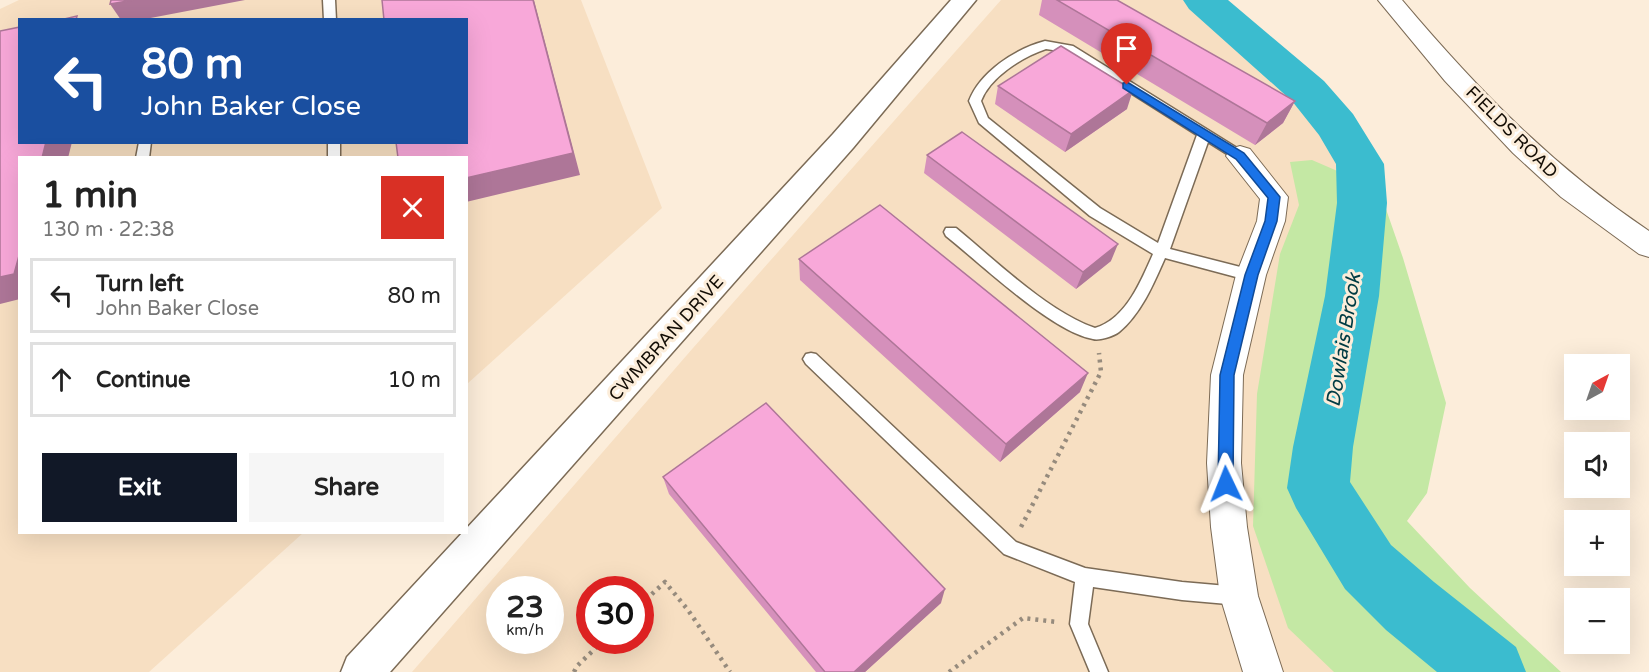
<!DOCTYPE html>
<html lang="en">
<head>
<meta charset="utf-8">
<style>
	:root { --surface:#fff; --page:#f6f6f6; --text:#222; --muted:#767676; --line:#e0e0e0; --accent:#111827 }
	body { margin:0; font-family:"Varela Round",sans-serif; background:var(--page); color:var(--text); height:100vh; display:flex; flex-direction:column; font-size:22px; white-space:nowrap }
	* { box-sizing:border-box; margin:0 }
	p { font-size:20px; color:var(--muted) }
	.icon { flex:none; width:33px; height:33px; fill:none; stroke:currentColor; stroke-width:2; stroke-linecap:round; stroke-linejoin:round }
	.map { position:relative; flex:1; overflow:hidden }
	.details { position:absolute; left:18px; top:156px; width:450px; height:378px; display:flex; flex-direction:column; background:var(--surface); border-radius:0px; box-shadow:0 6px 24px #0002 }
	.details>* { flex:none }
	.top-card { position:absolute; left:18px; top:18px; width:450px; height:126px; border-radius:0px; box-shadow:0 6px 24px #0002; background:#1a4fa0; color:#fff; overflow:hidden }
	.needle { width:39px; rotate:40deg }
	.tools { position:absolute; left:1564px; top:354px; display:grid; gap:12px }
	.tools a { display:grid; place-items:center; width:66px; height:66px; border-radius:0px; background:var(--surface); box-shadow:0 6px 24px #0002; font-size:30px }
	.speed { position:absolute; left:486px; top:576px; display:flex; gap:12px; font-size:30px; font-weight:700; text-align:center }
	.speed>* { display:grid; place-content:center; width:78px; height:78px; border-radius:50%; background:var(--surface); box-shadow:0 6px 24px #0002; line-height:1 }
	.speed small { font-size:15px; font-weight:400 }
	.speed .limit { border:9px solid #d22; background:#fff; color:#111 }
	.pin { position:absolute; display:grid; place-items:center; width:51px; height:51px; color:#fff; margin:-62px -26px; border-radius:50% 50% 50% 0; rotate:-45deg; box-shadow:0 0 6px #0007 }
	.pin .icon { rotate:45deg }
	.me { position:absolute; width:66px; margin:-33px; rotate:358deg; stroke-linejoin:round; filter:drop-shadow(0 0 4px #0008) }
	.turn { display:flex; align-items:center; gap:21px; height:126px; padding:0 24px; font-size:27px }
	.turn .icon { width:78px; height:78px; stroke-width:2.5 }
	.turn b { display:block; font-size:42px; line-height:51px }
	.round { display:grid; place-items:center; flex:none; width:63px; height:63px; border-radius:0px; background:var(--page) }
	.overview { display:flex; align-items:center; justify-content:space-between; height:102px; padding:0 24px }
	h1 { font-size:36px; font-weight:800; line-height:45px }
	.primary-button { display:flex; gap:12px; margin-top:auto; padding:12px 24px }
	.primary-button a { flex:1; height:69px; border-radius:0px; background:var(--accent); color:#fff; font-size:24px; font-weight:800; line-height:69px; text-align:center }
	.primary-button a+a { background:var(--page); color:var(--text) }
	ul { padding:0; list-style:none }
	li { display:flex; align-items:center; gap:18px; height:75px; margin:0 12px 9px; padding:0 12px; border:3px solid var(--line); border-radius:0px }
	li div { flex:1 }
	li b { display:block; font-size:22px }
	li em { font-style:normal }
	.map>svg:first-child { display:block }
	.built { fill:#f7dfc2; fill-rule:evenodd }
	.green { fill:#c4e8a4 }
	.lines { fill:none; stroke-linecap:round; stroke-linejoin:round }
	.river { fill:#3bbccf; fill-rule:evenodd }
	.lane-casing { stroke:#7c6b56; stroke-width:3 }
	.street-casing { stroke:#7c6b56; stroke-width:2 }
	.primary-casing { stroke:#7c6b56; stroke-width:3 }
	.path { stroke:#968b7d; stroke-width:4.5; stroke-dasharray:3 5; stroke-linecap:butt }
	.lane { fill:#fff; fill-rule:evenodd }
	.street { fill:#fff; fill-rule:evenodd }
	.primary { fill:#fff; fill-rule:evenodd }
	.wall { fill:#d590bb }
	.shaded-wall { fill:#ae7698 }
	.building { fill:#f8a8d9; stroke:#ae7698; stroke-width:1.5 }
	.route { fill:#1a73e8; stroke:#114b97; stroke-width:1.5 }
	.labels { text-anchor:middle; stroke-width:6; stroke-linejoin:round; paint-order:stroke }
	.street-label { font-size:18px; fill:#130d05; stroke:#fcedda }
	.water-label { font-size:20px; font-style:italic; fill:#003b43; stroke:#fcedda }
</style>
</head>
<body>
<div class="map">
<svg width="1649" height="672" viewBox="0 0 1649 672">
	<rect width="100%" height="100%" fill="#fcedda"/>
	<path class="built" d="M19 0H581L662 208 467 384 466 158H20V532L303 533 149 672H0V9ZM20 20H466V142H20Z
		M1001 0H1196L1315 90 1378 220 1323 555 1459 672H412L693 348ZM500 590H550V640H500ZM590 590H640V640H590Z"/>
	<path class="green" d="M1312 160 1379 189 1403 258 1446 403 1427 493 1407 521 1470 588 1561 672H1334L1288 628 1253 526 1257 394 1280 254 1299 205 1290 162Z"/>
	<g class="lines">
		<path class="river" d="M1183 0H1228L1324 81 1353 114 1384 164 1387 203 1379 296 1353 447 1350 482 1391 545 1434 582 1516 647 1526 672H1437L1386 630 1345 589 1296 508 1287 488 1293 447 1325 296 1337 203 1336 164 1319 135 1292 101 1189 9Z"/>
		<defs>
			<path id="lane" d="M323 0H335L336 20H324Z
				M1045 41 1073 46 1245 153 1246 156 1245 159H1235L1208 142 1170 249 1256 271 1258 275 1256 279 1251 281 1165 258C1154 283 1141 314 1119 332 1114 336 1099 341 1093 339 1052 332 980 263 946 236L944 232 946 228H956C995 260 1048 312 1095 328 1126 319 1141 281 1153 254L1090 216 979 123 969 101C980 72 1015 49 1045 41ZM1046 49 1066 52 1197 135 1158 243 1100 208 988 118 981 101C990 77 1022 57 1046 49Z
				M139 142H151L149 158H136Z
				M328 142H340V158H328Z
				M811 353 816 354 1016 542 1085 568 1182 582 1239 587 1245 590 1248 596 1245 602 1239 605 1182 600 1093 587 1088 624 1108 672H1090L1070 624 1075 582 1004 554 806 364 803 359 806 354Z"/>
			<path id="street" d="M1378 0H1402C1478 90 1551 165 1649 231V257L1639 254 1561 197 1513 153 1445 81Z
				M1240 146 1250 149 1288 197 1285 221 1266 275 1243 375 1241 463 1247 527 1258 596 1283 672H1243L1220 596 1211 527 1207 463 1211 375 1236 275 1257 221 1260 199 1226 156 1230 149Z"/>
			<path id="primary" d="M951 0H976L853 148 390 672H341L347 657 463 532H466V529L833 134Z"/>
		</defs>
		<use href="#lane" class="lane-casing"/>
		<use href="#street" class="street-casing"/>
		<use href="#primary" class="primary-casing"/>
		<path class="path" d="M1021 527 1101 372 1099 353
			M640 605 665 582 688 610 730 672
			M574 672 577 666 604 640
			M949 672 1023 618 1057 622"/>
		<use href="#lane" class="lane"/>
		<use href="#street" class="street"/>
		<use href="#primary" class="primary"/>
	</g>
	<path class="wall" d="M1042 0H1117L1295 101 1283 123 1255 145 1039 15Z
		M998 86 1127 109 1065 152 995 104Z
		M927 155 1111 261 1076 289 924 173Z
		M799 259 1080 392 1000 462 800 280Z
		M663 477 941 603 865 672H816L669 494Z"/>
	<path class="shaded-wall" d="M133 0H245L140 20H121L110 4Z
		M533 0H534L580 175 466 202V178Z
		M1133 90 1127 109 1065 152 1071 134Z
		M1295 101 1283 123 1255 145 1267 123Z
		M46 142H72L68 158H42Z
		M1118 244 1111 261 1076 289 1083 272Z
		M20 252V299L0 304V277Z
		M1088 373 1080 392 1000 462 1006 444Z
		M945 589 941 603 865 672H854Z"/>
	<path class="building" d="M111 0H133L110 4Z
		M382 0H533L573 153 466 178V158H398L396 142H466V20H384Z
		M1057 0H1117L1295 101 1267 123Z
		M77 16 76 20H60Z
		M20 27V142H46L42 158H20V252L14 274 0 277V31Z
		M1061 46 1133 90 1071 134 998 86Z
		M962 132 1118 244 1083 272 927 155Z
		M880 205 1088 373 1006 444 799 259Z
		M766 403 945 589 854 672H825L663 477Z"/>
	<path class="route" d="M1127 82 1244 153 1280 197 1277 221 1258 275 1234 375 1233 484 1231 489 1226 491 1220 489 1218 484 1220 375 1245 275 1265 221 1268 198 1236 159 1123 88V83Z"/>
	<g class="labels">
		<g class="street-label">
			<text transform="translate(1512 132) rotate(45)" y="6">FIELDS ROAD</text>
			<text transform="translate(666 338) rotate(-48)" y="6">CWMBRAN DRIVE</text>
		</g>
		<g class="water-label">
			<text transform="translate(1343 340) rotate(-81)" y="7">Dowlais Brook</text>
		</g>
	</g>
</svg>
<div class="tools">
<a><svg class="needle" viewBox="-14 -14 28 28"><path d="M0-13l5 13h-10z" fill="#e53935"/><path d="M0 13l5-13h-10z" fill="#767676"/></svg></a>
<a><svg class="icon" aria-label="sound" viewBox="0 0 24 24"><path d="M4 9h4l5-4v14l-5-4H4zM17 9q2 3 0 6"/></svg></a>
<a>+</a>
<a>−</a>
</div>
<div class="speed"><div>23<small>km/h</small></div><div class="limit">30</div></div>
<div class="pin" style="left:1127px;top:85px;background:#d93025"><svg class="icon" aria-label="arrive" viewBox="0 0 24 24"><path d="M6 21V4h12l-3 4 3 4H6"/></svg></div>
<svg class="me" style="left:1226px;top:484px" viewBox="-20 -20 40 40"><path d="M0-17L14 15 0 8-14 15z" fill="#1a73e8" stroke="#fff" stroke-width="4"/></svg>
<div class="top-card">
<div class="turn"><svg class="icon" aria-label="left" viewBox="0 0 24 24"><path d="M17 20v-9H6M10 6l-5 5 5 5"/></svg><div><b>80 m</b>John Baker Close</div></div>
</div>
<section class="details">
<div class="overview"><div><h1>1 min</h1><p>130 m · 22:38</p></div><a class="round" style="background:#d93025;color:#fff"><svg class="icon" aria-label="close" viewBox="0 0 24 24"><path d="M6 6l12 12M18 6L6 18"/></svg></a></div>
<ul>
<li><svg class="icon" aria-label="left" viewBox="0 0 24 24"><path d="M17 20v-9H6M10 6l-5 5 5 5"/></svg><div><b>Turn left</b><p>John Baker Close</p></div><em>80 m</em></li>
<li><svg class="icon" aria-label="ahead" viewBox="0 0 24 24"><path d="M12 20V5M6 11l6-6 6 6"/></svg><div><b>Continue</b></div><em>10 m</em></li>
</ul>
<div class="primary-button"><a>Exit</a><a>Share</a></div>
</section>
</div>
</body>
</html>
